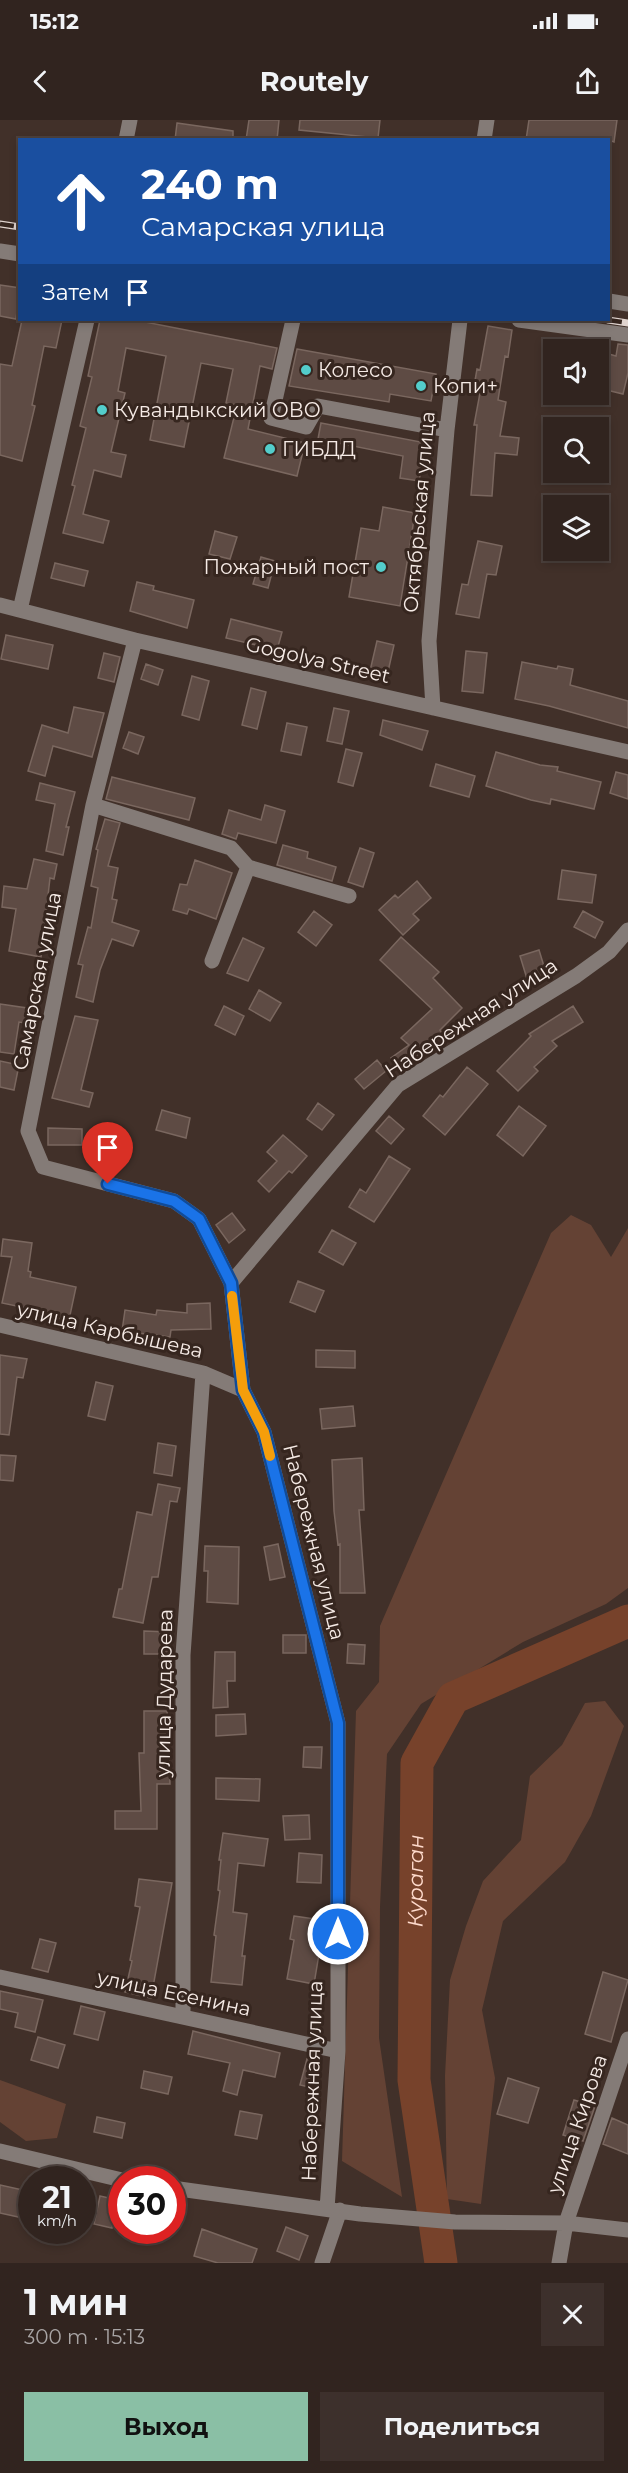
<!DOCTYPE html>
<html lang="ru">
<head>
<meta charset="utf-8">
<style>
	:root { --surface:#31241f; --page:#3d302c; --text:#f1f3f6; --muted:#a8a4a4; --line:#4c413d; --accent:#8abfa5 }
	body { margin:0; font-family:Montserrat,sans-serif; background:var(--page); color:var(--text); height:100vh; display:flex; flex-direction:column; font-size:22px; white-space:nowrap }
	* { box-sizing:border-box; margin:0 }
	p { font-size:20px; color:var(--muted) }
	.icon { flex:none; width:33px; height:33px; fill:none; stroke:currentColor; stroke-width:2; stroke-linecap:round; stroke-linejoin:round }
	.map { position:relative; height:2143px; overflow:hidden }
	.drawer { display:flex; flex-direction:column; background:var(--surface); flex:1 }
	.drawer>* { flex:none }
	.banner { position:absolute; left:18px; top:18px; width:592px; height:183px; border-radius:0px; box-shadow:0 3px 9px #0003,0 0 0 2px var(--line); background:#1a4fa0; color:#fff; overflow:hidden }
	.fabs { position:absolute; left:543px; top:219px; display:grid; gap:12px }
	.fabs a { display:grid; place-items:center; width:66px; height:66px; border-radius:0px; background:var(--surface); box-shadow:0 3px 9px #0003,0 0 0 2px var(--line); font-size:30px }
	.speed { position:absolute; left:18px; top:2046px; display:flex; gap:12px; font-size:30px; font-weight:700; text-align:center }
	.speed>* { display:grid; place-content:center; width:78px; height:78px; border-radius:50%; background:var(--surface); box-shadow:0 3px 9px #0003,0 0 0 2px var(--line); line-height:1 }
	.speed small { font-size:15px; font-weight:400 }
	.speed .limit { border:9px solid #d22; background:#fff; color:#111 }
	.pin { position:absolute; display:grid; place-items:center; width:51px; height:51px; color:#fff; margin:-62px -26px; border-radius:50% 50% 50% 0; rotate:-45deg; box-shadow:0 0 6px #0007 }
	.pin .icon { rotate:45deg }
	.me { position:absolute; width:66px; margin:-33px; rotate:0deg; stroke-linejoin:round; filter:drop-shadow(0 0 4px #0008) }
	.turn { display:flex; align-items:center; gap:21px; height:126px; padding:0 24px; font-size:27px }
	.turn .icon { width:78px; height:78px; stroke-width:2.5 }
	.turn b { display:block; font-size:42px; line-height:51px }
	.then { display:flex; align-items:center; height:57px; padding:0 24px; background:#0003; gap:12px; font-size:22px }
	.round { display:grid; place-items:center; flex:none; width:63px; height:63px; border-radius:0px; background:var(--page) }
	.summary { display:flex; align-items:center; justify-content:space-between; height:102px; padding:0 24px }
	h1 { font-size:36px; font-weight:700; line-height:45px }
	.button { display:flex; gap:12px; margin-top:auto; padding:12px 24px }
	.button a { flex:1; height:69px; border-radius:0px; background:var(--accent); color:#111; font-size:24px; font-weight:700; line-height:69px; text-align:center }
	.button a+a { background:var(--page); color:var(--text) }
	.status { display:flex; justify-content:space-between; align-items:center; height:42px; padding:0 30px; background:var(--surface); direction:ltr }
	.status svg { height:16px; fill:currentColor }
	header { display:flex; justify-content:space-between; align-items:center; height:78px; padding:0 24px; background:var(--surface); font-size:27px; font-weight:700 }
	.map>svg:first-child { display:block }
	.green { fill:#644234 }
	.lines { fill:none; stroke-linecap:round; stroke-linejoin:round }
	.river { stroke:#77422b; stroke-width:33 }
	.building { fill:#5e4b44; stroke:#7a675f; stroke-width:1.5 }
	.minor { stroke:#847b77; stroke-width:15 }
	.rail-casing { stroke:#e0d4cf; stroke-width:7 }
	.rail { stroke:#36261f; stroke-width:4.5; stroke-dasharray:14; stroke-linecap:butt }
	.route-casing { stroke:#114b97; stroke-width:15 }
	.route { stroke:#1a73e8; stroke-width:10 }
	.slow { stroke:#f59e0b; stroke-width:10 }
	.poi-dot { fill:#53cdcb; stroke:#36261f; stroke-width:2 }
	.labels { text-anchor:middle; stroke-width:6; stroke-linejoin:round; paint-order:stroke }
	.poi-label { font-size:20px; fill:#f6ebe6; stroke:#36261f; text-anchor:start }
	.street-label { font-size:20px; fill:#f6ebe6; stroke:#36261f }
	.water-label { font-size:21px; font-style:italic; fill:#ffdbcd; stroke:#36261f }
</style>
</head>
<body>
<div class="status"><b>15:12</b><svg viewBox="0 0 49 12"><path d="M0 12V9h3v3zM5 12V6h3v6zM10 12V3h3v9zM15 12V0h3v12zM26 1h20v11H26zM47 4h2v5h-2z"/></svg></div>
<header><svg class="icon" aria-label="back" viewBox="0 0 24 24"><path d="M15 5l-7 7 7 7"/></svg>Routely<svg class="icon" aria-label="share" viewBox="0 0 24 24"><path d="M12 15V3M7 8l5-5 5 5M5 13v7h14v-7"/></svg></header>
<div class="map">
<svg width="628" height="2143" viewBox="0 0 628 2143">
	<rect width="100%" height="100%" fill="#413029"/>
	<path class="green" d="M571 1095 591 1105 611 1137 628 1108V1468L606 1484 523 1522 421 1584 387 1634 380 1787 379 1918 402 2077 342 2041 356 1591 379 1562 380 1506 551 1113Z
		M605 1581 624 1606 591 1696 565 1742 503 1801 482 1890 495 1958 481 2084 447 2079 445 1956 450 1860 466 1806 483 1761 521 1720 530 1656 562 1625 585 1583Z
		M0 1960 66 1984 57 2018 26 2021 0 2002Z"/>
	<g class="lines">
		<path class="river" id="s1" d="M441 2143 414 1960 417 1643 453 1578 628 1501"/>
	</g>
	<path class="building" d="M249 0H279L277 20H246Z
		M300 0H380L378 18 299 10Z
		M529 0H617L614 22 609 20H526Z
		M177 3 233 11V20H175Z
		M0 165 20 168 16 199 0 196Z
		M22 200H62L56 228 44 226 32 285 35 286 22 341 0 335V244L12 246Z
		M100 200H135L277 228 272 249 260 246 248 309 305 323 297 356 224 338 237 285 226 283 233 249 201 243 184 327 150 320 166 236 126 228 118 271 125 273 111 332 126 335 121 357 94 350 83 394 109 401 103 423 63 413 75 366 72 365 86 308 80 306 92 257 88 256Z
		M488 206 512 210 508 237 505 236 498 280 506 282 500 316 519 318 517 335 495 333 492 376 471 375 477 305H474L480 273 473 272 477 249 480 250Z
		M618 224 628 225V253L623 274 598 268V231L616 236Z
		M297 229 436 254 431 281 390 274 389 282 289 266Z
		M321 303 426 323 419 361 400 358 403 336 318 319Z
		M383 387 415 393 400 486 349 477 361 408 379 411Z
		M215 411 237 417 230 439 209 434Z
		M478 421 502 426 496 455 487 454 479 498 456 494 462 464 468 465Z
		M261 437 275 441 268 468 253 464Z
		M55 443 88 451 84 466 51 458Z
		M137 462 154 466 153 470 194 480 187 508 130 491Z
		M231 499 282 512 277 530 226 518Z
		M6 515 53 525 48 549 1 539Z
		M377 521 394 525 387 556 370 551Z
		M466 531 487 533 483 573 462 571Z
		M104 533 120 537 114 562 98 558Z
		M522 542 557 549 558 546 573 549 570 565 628 581V608L549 586 515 579Z
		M146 544 163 550 158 565 141 559Z
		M192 556 209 561 199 600 182 595Z
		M251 568 266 572 257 609 242 605Z
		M74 587 104 593 92 637 53 626 45 656 28 651 42 605 68 613Z
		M334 588 349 591 342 624 327 621Z
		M383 600 428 611 422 630 380 615Z
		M287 603 307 607 301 635 281 631Z
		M129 612 144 617 138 634 123 628Z
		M346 629 362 633 353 666 338 662Z
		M496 632 540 645 558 647 557 651 601 662 594 689 551 679 550 684 531 680 486 666Z
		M436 644 475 656 469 677 430 666Z
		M616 652 628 655V679L610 673Z
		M112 657 195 678 189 700 106 679Z
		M40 663 75 672 66 707H69L63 735 46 731 55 684 36 680Z
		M265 685 285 691 276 723 238 713 236 719 222 714 229 690 261 700Z
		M105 699 120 703 108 746 118 748 112 779 117 780 112 802 139 811 133 826 112 819 100 850 93 882 76 877 83 845 78 844 88 807 91 808 98 768 91 766 98 730 96 729Z
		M283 725 308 732 307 738 336 747 332 761 277 745Z
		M360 728 374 733 363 767 348 762Z
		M34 739 57 744 54 759 50 758 41 837 9 831 16 789 2 787 4 766 27 769Z
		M195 740 232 753 216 799 189 789 187 794 173 790 180 764 187 765Z
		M562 750 596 755 592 783 558 779Z
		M417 761 431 778 413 794 419 800 403 815 379 790 395 775 398 778Z
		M314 791 332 805 316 826 298 812Z
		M583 791 603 802 595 818 574 807Z
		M401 817 439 852 433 858 462 888 440 910 443 914 416 940 400 951 391 938 409 925 401 918 432 889 380 840Z
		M243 818 264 828 248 861 227 853Z
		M539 830 547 856 528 862 520 836Z
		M259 870 281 883 270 901 249 889Z
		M0 884 27 888 25 903 19 902 14 934 0 932Z
		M224 886 244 896 235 915 215 905Z
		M573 886 583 902 552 921 557 926 534 947 538 951 518 971 497 951 531 916 529 914Z
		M75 896 98 900 81 970 93 973 89 987 52 978Z
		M377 940 386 951 364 969 355 959Z
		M0 941 19 945 14 970 0 967Z
		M467 947 488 964 445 1015 423 996 440 975 443 977Z
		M318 983 334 995 322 1010 307 999Z
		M519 986 546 1006 523 1036 497 1015Z
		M162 990 190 998 186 1018 156 1010Z
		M389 996 404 1009 391 1024 376 1011Z
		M48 1008 82 1009V1025H48Z
		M283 1015 307 1036 292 1053 289 1051 269 1072 258 1061 277 1041 267 1032Z
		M389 1036 410 1049 374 1102 349 1087 360 1069 366 1073Z
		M232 1093 245 1110 229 1123 216 1105Z
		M332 1110 356 1123 343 1145 319 1132Z
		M3 1119 32 1123 28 1151 31 1152 30 1157 76 1167 69 1200 30 1194 31 1189 2 1183 12 1137 1 1136Z
		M298 1161 324 1171 315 1192 290 1182Z
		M210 1183 211 1209 171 1210 170 1217 122 1211 125 1190 156 1195 157 1190 187 1193V1184Z
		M316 1230 355 1231V1248L316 1247Z
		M0 1235 27 1239 23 1258 17 1257 9 1315 0 1314Z
		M96 1262 113 1266 105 1300 88 1296Z
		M353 1286 355 1306 322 1309 320 1289Z
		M158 1323 176 1326 172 1356 154 1353Z
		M0 1335 16 1336 13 1361 0 1360Z
		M362 1338 364 1390H359L365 1473H340V1424L338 1425 334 1391 332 1340Z
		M158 1364 180 1368 177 1382 170 1381 158 1457H152L143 1503 113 1497 119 1469H122L137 1392 152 1395Z
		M278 1424 285 1457 270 1460 264 1427Z
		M205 1426 239 1427 238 1484 207 1482 208 1451H204Z
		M144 1511 169 1512 168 1534H144Z
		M283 1515H306V1533H283Z
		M348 1524 365 1525 364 1544 347 1543Z
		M215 1532H235V1561H227L228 1587 213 1588Z
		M144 1591H167L170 1664H157V1709H115V1691H141L139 1633H144Z
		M245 1594 246 1614 216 1616V1595Z
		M304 1627H322L321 1648 303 1647Z
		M216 1658 260 1659 259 1681 216 1679Z
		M309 1695 310 1719 285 1720 283 1696Z
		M223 1713 268 1719 264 1746 238 1743 233 1792 247 1794 242 1836H245L242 1865 211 1862 216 1816 214 1815 220 1771 218 1770 221 1740H219Z
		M299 1733 322 1735 321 1763 297 1762Z
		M139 1759 172 1763 151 1878 125 1872 132 1841 130 1840 140 1787 135 1786Z
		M294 1796 321 1800 316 1833 319 1834 314 1864 287 1859 294 1820 290 1819Z
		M40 1819 56 1823 48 1852 32 1848Z
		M603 1852 628 1860 611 1922 585 1914Z
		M0 1871 43 1880 35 1912 15 1907 18 1893 0 1889Z
		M81 1886 105 1892 98 1920 74 1914Z
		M193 1911 280 1933 275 1957 243 1950 237 1975 223 1971 230 1943 188 1934Z
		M38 1917 65 1925 58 1948 31 1940Z
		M307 1939 320 1942 314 1968 300 1965Z
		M144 1951 172 1957 168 1974 141 1968Z
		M508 1958 539 1968 528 2003 497 1994Z
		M574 1980 595 1986 583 2021 563 2015Z
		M240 1991 262 1995 257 2019 235 2015Z
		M97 1997 125 2003 122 2018 94 2012Z
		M612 1998 628 2005V2034L603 2024Z
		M0 2065 32 2072V2100L0 2093Z
		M100 2076 118 2080 112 2108 94 2104Z
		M286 2107 308 2116 299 2140 277 2131Z
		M202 2109 257 2129 252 2143H218L194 2136Z"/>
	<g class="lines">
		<path class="minor" d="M126 20 130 0
			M484 20 487 0
			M0 131 20 134
			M609 181 628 184
			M293 200 271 298 306 307 318 286 447 310
			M519 200 628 215
			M0 485 135 520 628 632
			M20 490 87 200
			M135 520 93 685 28 1011 43 1047 174 1081 199 1099 231 1163
			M433 588 429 521 447 310 460 200
			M93 685 231 728 248 747 212 841
			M248 747 349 776
			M0 1205 203 1253 243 1270
			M0 1857 338 1931
			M183 1896V1535L203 1253
			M0 2031 122 2060
			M172 2068 360 2094 455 2102 566 2103 628 2110
			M327 2089 338 1931V1603L264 1312 243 1270 231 1163 398 965 576 856 609 832 628 810
			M322 2143 340 2090
			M559 2143 566 2103 628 1919"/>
		<defs>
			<path id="rail" d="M0 104 20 107
				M608 200 628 203"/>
		</defs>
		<use href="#rail" class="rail-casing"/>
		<use href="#rail" class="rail"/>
	</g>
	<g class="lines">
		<defs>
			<path id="route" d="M108 1064 174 1081 199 1099 231 1163 243 1270 264 1312 338 1603V1814"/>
		</defs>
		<use href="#route" class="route-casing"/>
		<use href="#route" class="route"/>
		<path class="slow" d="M232 1176 243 1270 264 1312 270 1336"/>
	</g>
	<g class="poi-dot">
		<circle cx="306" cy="250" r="6"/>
		<circle cx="421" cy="266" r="6"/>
		<circle cx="102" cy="290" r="6"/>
		<circle cx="270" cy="329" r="6"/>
		<circle cx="381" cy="447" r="6"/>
	</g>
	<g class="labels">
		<g class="poi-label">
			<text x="318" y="257">Колесо</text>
			<text x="433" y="273">Копи+</text>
			<text x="114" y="297">Кувандыкский ОВО</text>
			<text x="282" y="336">ГИБДД</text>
			<text x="369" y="454" text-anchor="end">Пожарный пост</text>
		</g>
		<g class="street-label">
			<text transform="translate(419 392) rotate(-85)" y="7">Октябрьская улица</text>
			<text transform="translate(318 540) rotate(13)" y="7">Gogolya Street</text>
			<text transform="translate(37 861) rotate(-79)" y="7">Самарская улица</text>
			<text transform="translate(471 898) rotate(-33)" y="7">Набережная улица</text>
			<text transform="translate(110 1210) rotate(13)" y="7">улица Карбышева</text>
			<text transform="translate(314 1422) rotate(76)" y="7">Набережная улица</text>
			<text transform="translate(164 1573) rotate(-89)" y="7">улица Дударева</text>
			<text transform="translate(174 1873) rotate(12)" y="7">улица Есенина</text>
			<text transform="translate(312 1961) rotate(-88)" y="7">Набережная улица</text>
			<text transform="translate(577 2004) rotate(-71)" y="7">улица Кирова</text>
		</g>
		<g class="water-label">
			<text dy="7" stroke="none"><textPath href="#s1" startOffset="384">Кураган</textPath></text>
		</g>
	</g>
</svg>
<div class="fabs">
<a><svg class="icon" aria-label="sound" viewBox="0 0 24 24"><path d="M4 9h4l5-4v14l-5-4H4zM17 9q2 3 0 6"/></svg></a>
<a><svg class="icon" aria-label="search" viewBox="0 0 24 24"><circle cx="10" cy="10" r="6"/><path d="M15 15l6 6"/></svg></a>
<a><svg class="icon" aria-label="layers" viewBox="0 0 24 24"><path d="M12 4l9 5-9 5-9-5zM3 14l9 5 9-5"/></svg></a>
</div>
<div class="speed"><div>21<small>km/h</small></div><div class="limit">30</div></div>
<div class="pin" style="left:108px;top:1064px;background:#d93025"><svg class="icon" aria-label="arrive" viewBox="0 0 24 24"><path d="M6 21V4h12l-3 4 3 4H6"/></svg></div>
<svg class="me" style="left:338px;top:1814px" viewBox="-20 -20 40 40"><circle r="17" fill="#1a73e8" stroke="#fff" stroke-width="3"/><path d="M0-11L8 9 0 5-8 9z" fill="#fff"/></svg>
<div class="banner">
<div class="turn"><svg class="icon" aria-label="ahead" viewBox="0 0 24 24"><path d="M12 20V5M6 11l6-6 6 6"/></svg><div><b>240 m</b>Самарская улица</div></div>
<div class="then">Затем<svg class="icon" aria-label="arrive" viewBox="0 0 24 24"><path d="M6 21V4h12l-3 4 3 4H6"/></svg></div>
</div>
</div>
<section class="drawer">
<div class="summary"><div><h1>1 мин</h1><p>300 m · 15:13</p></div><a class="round"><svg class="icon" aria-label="close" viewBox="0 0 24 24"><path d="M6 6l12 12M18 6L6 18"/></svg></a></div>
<div class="button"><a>Выход</a><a>Поделиться</a></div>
</section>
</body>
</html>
